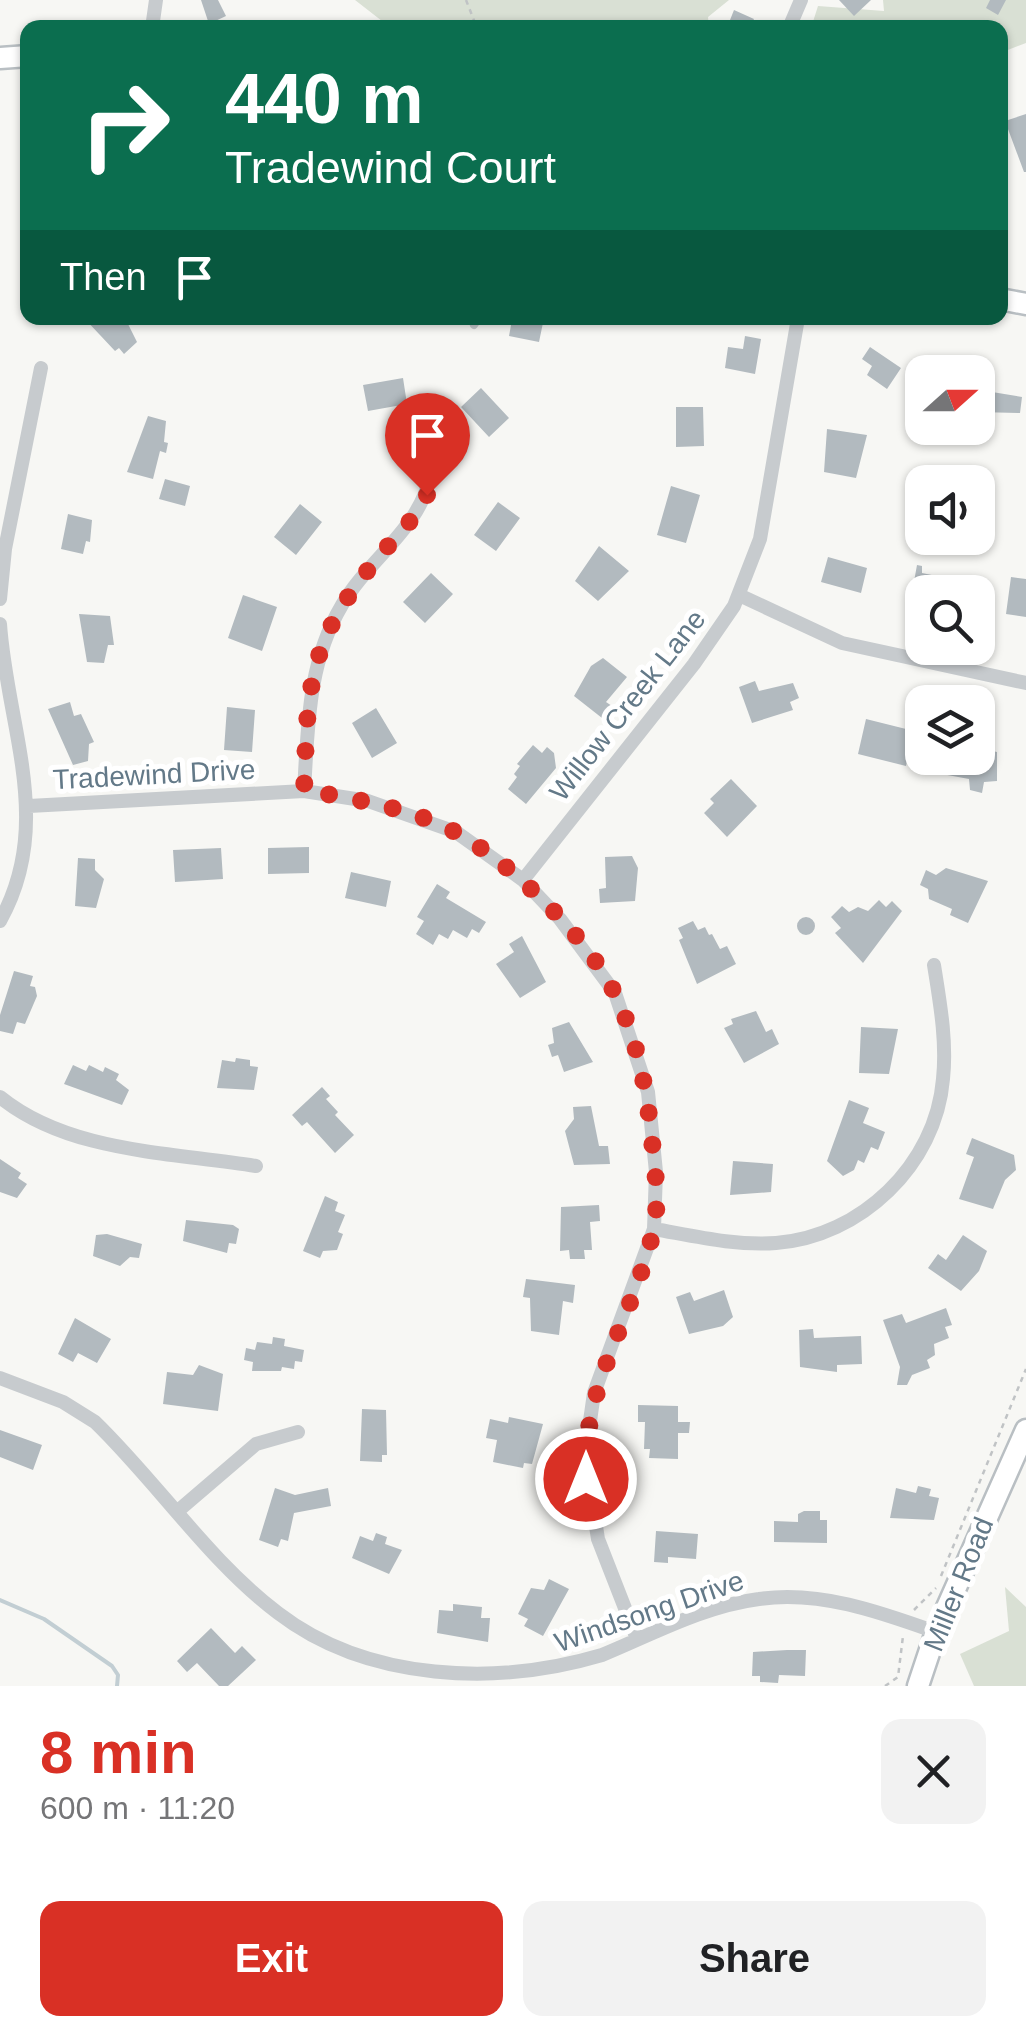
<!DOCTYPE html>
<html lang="en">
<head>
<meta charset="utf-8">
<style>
	:root { --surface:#fff; --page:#f2f2f2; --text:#202124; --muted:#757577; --accent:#d93025 }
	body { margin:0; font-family:Helvetica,sans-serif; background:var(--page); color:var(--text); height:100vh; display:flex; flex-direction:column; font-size:38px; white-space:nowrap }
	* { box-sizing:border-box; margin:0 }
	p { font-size:32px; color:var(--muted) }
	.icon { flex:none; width:55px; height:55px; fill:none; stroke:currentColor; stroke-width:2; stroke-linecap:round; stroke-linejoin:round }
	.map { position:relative; height:1686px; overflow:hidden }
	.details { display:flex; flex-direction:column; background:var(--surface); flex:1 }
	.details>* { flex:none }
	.banner { position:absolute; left:20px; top:20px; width:988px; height:305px; border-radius:20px; box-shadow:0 2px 8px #0004; background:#0b6e4f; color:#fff; overflow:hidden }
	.needle { width:65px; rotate:69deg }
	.buttons { position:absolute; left:905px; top:355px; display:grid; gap:20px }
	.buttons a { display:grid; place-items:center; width:90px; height:90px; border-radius:20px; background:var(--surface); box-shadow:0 2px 8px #0004; font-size:50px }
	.pin { position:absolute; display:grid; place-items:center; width:85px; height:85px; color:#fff; margin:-102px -42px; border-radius:50% 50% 50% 0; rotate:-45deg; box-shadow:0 0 10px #0007 }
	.pin .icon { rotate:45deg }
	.me { position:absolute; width:110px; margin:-55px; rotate:0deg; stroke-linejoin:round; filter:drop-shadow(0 0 8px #0008) }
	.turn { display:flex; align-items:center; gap:35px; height:210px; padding:0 40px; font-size:45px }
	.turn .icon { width:130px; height:130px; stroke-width:2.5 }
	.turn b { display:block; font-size:70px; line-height:85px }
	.then { display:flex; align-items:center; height:95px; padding:0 40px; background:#0003; gap:20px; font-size:38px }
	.round { display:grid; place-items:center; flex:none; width:105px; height:105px; border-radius:20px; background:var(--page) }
	.overview { display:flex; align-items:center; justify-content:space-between; height:170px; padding:0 40px }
	h1 { font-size:60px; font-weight:800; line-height:75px; color:var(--accent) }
	.primary-button { display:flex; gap:20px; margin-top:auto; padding:20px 40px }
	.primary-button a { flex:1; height:115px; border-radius:20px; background:var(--accent); color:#fff; font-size:40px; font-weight:800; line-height:115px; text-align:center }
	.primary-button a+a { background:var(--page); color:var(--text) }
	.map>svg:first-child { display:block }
	.green { fill:#d9e0d4 }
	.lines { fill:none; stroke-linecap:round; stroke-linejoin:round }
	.stream { stroke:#c2ced3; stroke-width:4 }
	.building { fill:#b2babf }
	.secondary-casing { stroke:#b9bfc3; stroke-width:25 }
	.path { stroke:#c0c3c5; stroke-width:2.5; stroke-dasharray:5 5; stroke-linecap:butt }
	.lane { stroke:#c7cbce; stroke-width:8 }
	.street { stroke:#c7cbce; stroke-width:14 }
	.secondary { stroke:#fff; stroke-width:20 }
	.route { stroke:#d93025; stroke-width:18; stroke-dasharray:0 32.4 }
	.labels { text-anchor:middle; stroke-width:10; stroke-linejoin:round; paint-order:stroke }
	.street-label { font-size:28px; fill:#637988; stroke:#fff }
</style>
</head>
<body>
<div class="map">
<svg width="1026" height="1686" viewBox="0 0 1026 1686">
	<rect width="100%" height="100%" fill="#f7f7f4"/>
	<path class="green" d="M355 0H729L708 17 709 27 391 28Z
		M883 0H1026V43L1000 53V28H811L818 6 884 11Z
		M1005 1587 1026 1607V1686H974L960 1654 1009 1631Z"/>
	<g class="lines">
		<path class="stream" d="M0 1600 44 1619 112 1666 118 1675 117 1686"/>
	</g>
	<path class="building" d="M201 0H218L226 16 209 24Z
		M839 0H871L854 16Z
		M990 0H1006L998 15 986 8Z
		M734 10 754 19 750 28 728 25Z
		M1026 114V172H1024L1005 121Z
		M84 318H125L137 342 124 354 119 348 115 351Z
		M528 318H544L539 342 509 336 512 320 527 323Z
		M745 336 761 339 755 374 725 368 728 347 743 349Z
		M870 347 901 368 887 389 867 375 872 366 862 359Z
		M403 378 407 404 368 411 363 385Z
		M481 388 509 418 489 437 461 407Z
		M980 390 1022 397 1020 413 978 412Z
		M676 407H703L704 446 676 447Z
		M148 416 166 421 164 442 168 443 166 453 160 451 153 479 127 472Z
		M827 429 867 435 856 478 824 472Z
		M165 479 190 486 185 506 159 499Z
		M671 486 700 495 686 543 657 535Z
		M498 502 520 518 496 551 474 535Z
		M300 504 322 522 296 555 274 537Z
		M68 514 92 520 90 542 86 541 83 554 61 549Z
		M599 546 629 571 598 601 575 581Z
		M828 557 867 568 861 593 821 582Z
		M917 565 922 566V573L951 579 949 592H922V600L911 598Z
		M431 573 453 594 425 623 403 602Z
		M1011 577 1026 579V617L1006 614Z
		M243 595 277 607 262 651 228 638Z
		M79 614 110 616 114 645H108L104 663 87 662Z
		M603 658 627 677 606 702 612 706 602 718 574 696 591 666Z
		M755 681 759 691 793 683 799 698 790 702 793 710 752 723 739 687Z
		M70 702 74 716 81 714 94 742 89 744 88 761 73 765 48 709Z
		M227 707 255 710 252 752 224 750Z
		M376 708 397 743 372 758 352 723Z
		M866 719 914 731 906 766 858 754Z
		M533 745 542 753 547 747 554 753 556 768 526 804 508 789 517 777 514 774 520 766 517 764Z
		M978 748 997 752V781L984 782 982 793 970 790 969 779 942 774 946 758H978Z
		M731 779 757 806 727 837 704 813 714 803 710 799Z
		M309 847V873L268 874V848Z
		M221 848 223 879 175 882 173 850Z
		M632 856 638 868 635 901 600 903 599 889 606 888 605 857Z
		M78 858 95 859V870L104 879 96 908 75 906Z
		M946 868 988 881 968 923 950 915 952 909 929 899 928 889 920 885 926 870 936 875Z
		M351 872 391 881 386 907 345 898Z
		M437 884 450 892 446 898 486 922 479 933 472 929 467 938 453 930 448 939 439 934 433 945 416 934 424 921 417 917Z
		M879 900 886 907 892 901 902 911 863 963 835 933 841 928 831 917 842 906 849 912 858 907 868 911Z
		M797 926a9 9 0 1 1 18 0a9 9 0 1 1-18 0Z
		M693 921 698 930 705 927 709 935 712 934 720 949 727 946 736 964 697 984 679 940 683 938 678 928Z
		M522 936 546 982 520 998 496 964 514 952 509 944Z
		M14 971 33 976 30 986 35 987 37 996 25 1024 17 1022 13 1034 0 1031V1015Z
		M756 1011 766 1032 772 1029 779 1044 744 1063 724 1028 733 1024 731 1019Z
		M569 1022 593 1062 564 1072 558 1055 552 1057 548 1045 554 1043 552 1028Z
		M861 1027 898 1029 889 1074 859 1073Z
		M236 1058 250 1060V1066L258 1067 254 1090 217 1088 222 1060 235 1062Z
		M73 1065 86 1071 89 1065 103 1072 105 1067 119 1074 116 1080 129 1090 122 1105 64 1084Z
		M322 1087 330 1096 326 1099 338 1112 335 1115 354 1135 335 1153 307 1122 302 1126 292 1115Z
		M849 1100 869 1108 863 1123 885 1132 878 1150 871 1147 864 1163 858 1160 854 1170 843 1176 827 1161Z
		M591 1106 599 1146H608L610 1164 574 1165 565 1131 574 1119 573 1107Z
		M972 1138 1014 1155 1016 1170 1005 1180 993 1209 959 1199 974 1157 966 1154Z
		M0 1159 21 1173 18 1178 27 1184 17 1198 0 1192Z
		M733 1161 773 1164 771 1192 730 1195Z
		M325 1196 338 1202 335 1211 345 1215 338 1232 343 1234 337 1250 323 1251 320 1258 303 1251Z
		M599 1205 600 1221 590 1222 592 1250H584L585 1259H570L569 1250 560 1251 561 1207Z
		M186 1220 233 1225 239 1229 236 1244 229 1243 227 1253 183 1241Z
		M107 1234 142 1244 139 1258 130 1257 120 1266 93 1256 96 1235Z
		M963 1235 987 1251 979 1271 961 1291 928 1268 938 1254 946 1260Z
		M526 1279 575 1285 573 1303 563 1301 559 1335 531 1331 530 1298 523 1297Z
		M724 1290 733 1317 723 1326 689 1334 676 1297 690 1292 694 1301Z
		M946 1308 952 1325 945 1327 949 1338 934 1344 935 1355 927 1360 930 1368 912 1375 907 1385H897L900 1367 883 1320 902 1314 906 1323Z
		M75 1318 111 1339 97 1363 78 1353 73 1362 58 1354Z
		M813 1329 814 1338 861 1336 862 1364 837 1365V1372L800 1367 799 1330Z
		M273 1337 285 1339 284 1346 304 1350 302 1362 295 1361 294 1369 282 1367 281 1371H252L253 1362 244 1360 246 1348 255 1350 257 1342 272 1344Z
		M199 1365 223 1374 218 1411 163 1404 167 1372 193 1375Z
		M638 1405 678 1406V1422H690L689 1433H678V1459L649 1458 650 1449H644L645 1422H638Z
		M362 1409 386 1410 387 1455H382V1462L360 1461Z
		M509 1417 543 1424 532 1464 524 1463 523 1468 493 1462 497 1440 486 1438 490 1419 508 1423Z
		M0 1430 42 1445 33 1470 0 1457Z
		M918 1486 931 1489 929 1496 939 1498 934 1520 890 1518 896 1488 916 1493Z
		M275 1488 295 1495 328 1488 331 1506 294 1513 288 1541 281 1539 278 1547 259 1540Z
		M804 1511H820V1520H827V1543L774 1542V1521L798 1522V1514Z
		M656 1531 698 1534 696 1559 668 1557V1563L654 1562Z
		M376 1533 387 1537 385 1544 402 1550 389 1574 352 1558 360 1536 373 1541Z
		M549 1579 569 1589 543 1636 524 1626 528 1619 518 1614 531 1588 544 1590Z
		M453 1604 482 1607 481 1618H490L488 1642 437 1633 439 1610 453 1611Z
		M211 1628 235 1653 242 1646 256 1660 228 1686H219L197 1663 187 1672 177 1661Z
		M787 1650H806L805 1676 779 1675 778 1683 760 1682V1676H752L753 1652Z"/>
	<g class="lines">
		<defs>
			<path id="secondary" d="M0 58 28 56
				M1000 299 1026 304
				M918 1686 936 1632 1026 1430"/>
		</defs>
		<use href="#secondary" class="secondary-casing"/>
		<path class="path" d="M466 0 477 28
			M941 1576 1026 1369
			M914 1610 936 1588
			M885 1686 898 1677 903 1636"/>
		<path class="lane" d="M474 325 479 318"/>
		<path class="street" d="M152 28 156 0
			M789 28 801 0
			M739 595 842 643 1026 683
			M0 599 5 549 41 368
			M0 624C7 727 55 823 0 921
			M304 791C308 725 308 662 342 605 369 558 421 529 431 473
			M29 806 304 791 368 801 456 832 523 880 560 919 615 993 648 1092 656 1172 654 1229 594 1393 585 1456 598 1539 637 1639
			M523 880 694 664 734 606 760 539 798 318
			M0 1097C69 1153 171 1152 256 1166
			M654 1229C694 1236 735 1246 776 1243 860 1237 936 1165 943 1079 947 1041 940 1003 934 965
			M0 1378 63 1402 95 1422C157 1482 210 1562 278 1613 368 1682 498 1686 602 1655 653 1634 704 1606 759 1599 819 1590 880 1612 936 1632
			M179 1510 256 1444 298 1432"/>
		<use href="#secondary" class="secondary"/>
	</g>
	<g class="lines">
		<path class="route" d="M427 495 419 511C378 558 332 604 316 666 305 706 306 750 304 790 354 799 412 808 457 833 512 864 588 937 615 994 638 1041 647 1091 652 1141 655 1170 660 1204 653 1232 633 1318 581 1388 586 1479"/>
	</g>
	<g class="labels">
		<g class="street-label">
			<text transform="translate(627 705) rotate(-52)" y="10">Willow Creek Lane</text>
			<text transform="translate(154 774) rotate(-3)" y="10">Tradewind Drive</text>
			<text transform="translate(958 1584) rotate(-68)" y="10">Miller Road</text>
			<text transform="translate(649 1611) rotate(-19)" y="10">Windsong Drive</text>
		</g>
	</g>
</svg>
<div class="buttons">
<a><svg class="needle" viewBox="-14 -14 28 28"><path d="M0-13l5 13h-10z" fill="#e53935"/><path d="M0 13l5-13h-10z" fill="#757577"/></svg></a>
<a><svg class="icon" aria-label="sound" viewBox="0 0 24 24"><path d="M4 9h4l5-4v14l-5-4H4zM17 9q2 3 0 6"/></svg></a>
<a><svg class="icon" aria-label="search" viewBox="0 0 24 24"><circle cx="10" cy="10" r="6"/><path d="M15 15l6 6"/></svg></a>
<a><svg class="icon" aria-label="layers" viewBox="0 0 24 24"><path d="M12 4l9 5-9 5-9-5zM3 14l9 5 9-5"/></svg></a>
</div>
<div class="pin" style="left:427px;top:495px;background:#d93025"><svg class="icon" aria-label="arrive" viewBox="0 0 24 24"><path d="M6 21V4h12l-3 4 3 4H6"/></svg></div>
<svg class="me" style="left:586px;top:1479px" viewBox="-20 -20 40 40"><circle r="17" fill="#d93025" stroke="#fff" stroke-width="3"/><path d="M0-11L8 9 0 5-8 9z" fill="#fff"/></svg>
<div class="banner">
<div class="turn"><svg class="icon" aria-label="right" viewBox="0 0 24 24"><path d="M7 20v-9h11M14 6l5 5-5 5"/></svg><div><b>440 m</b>Tradewind Court</div></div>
<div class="then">Then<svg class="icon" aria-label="arrive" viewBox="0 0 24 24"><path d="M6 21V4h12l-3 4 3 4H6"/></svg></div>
</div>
</div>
<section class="details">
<div class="overview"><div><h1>8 min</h1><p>600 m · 11:20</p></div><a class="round"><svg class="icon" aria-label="close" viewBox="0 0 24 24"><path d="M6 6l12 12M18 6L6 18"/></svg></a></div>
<div class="primary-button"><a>Exit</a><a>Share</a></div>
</section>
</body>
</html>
